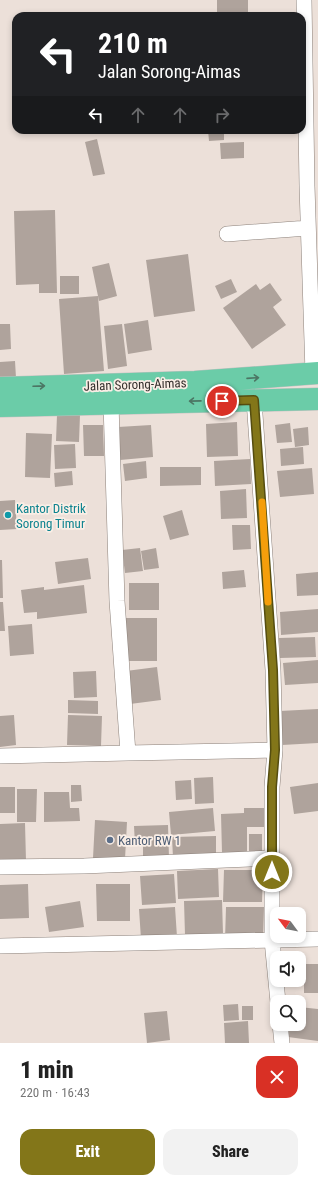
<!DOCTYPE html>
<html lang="en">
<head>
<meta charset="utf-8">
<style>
	:root { --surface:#fff; --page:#f2f2f2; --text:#222; --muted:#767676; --accent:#837619 }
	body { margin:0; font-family:"Roboto Condensed",sans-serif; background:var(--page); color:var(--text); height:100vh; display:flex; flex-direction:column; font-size:15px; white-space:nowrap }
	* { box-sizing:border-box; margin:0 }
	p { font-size:13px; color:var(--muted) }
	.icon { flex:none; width:22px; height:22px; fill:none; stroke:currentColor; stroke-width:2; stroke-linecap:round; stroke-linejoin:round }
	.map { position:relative; height:1043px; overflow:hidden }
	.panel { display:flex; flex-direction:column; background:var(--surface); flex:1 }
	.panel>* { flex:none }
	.hud { position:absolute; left:12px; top:12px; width:294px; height:122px; border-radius:12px; box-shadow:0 2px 6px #0003; background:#202124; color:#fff; overflow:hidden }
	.needle { width:26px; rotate:302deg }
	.controls { position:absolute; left:270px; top:907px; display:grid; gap:8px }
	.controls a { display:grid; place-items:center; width:36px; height:36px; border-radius:8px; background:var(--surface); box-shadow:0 2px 6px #0003; font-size:20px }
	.pin { position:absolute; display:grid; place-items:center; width:34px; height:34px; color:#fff; margin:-17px; border:2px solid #fff; border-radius:50%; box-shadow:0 1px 4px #0007 }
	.me { position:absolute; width:44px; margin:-22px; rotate:0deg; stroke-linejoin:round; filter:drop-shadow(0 0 3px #0008) }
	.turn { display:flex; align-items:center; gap:14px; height:84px; padding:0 20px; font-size:18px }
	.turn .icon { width:52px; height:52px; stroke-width:2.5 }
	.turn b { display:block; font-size:28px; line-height:34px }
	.lanes { display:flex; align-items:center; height:38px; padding:0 20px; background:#0003; justify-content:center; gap:20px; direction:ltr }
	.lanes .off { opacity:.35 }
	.round { display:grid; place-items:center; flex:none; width:42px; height:42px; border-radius:12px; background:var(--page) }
	.summary { display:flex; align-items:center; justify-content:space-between; height:68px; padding:0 20px }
	h1 { font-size:24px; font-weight:800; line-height:30px }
	.button { display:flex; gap:8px; margin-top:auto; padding:8px 20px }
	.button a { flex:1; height:46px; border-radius:12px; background:var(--accent); color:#fff; font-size:16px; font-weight:800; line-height:46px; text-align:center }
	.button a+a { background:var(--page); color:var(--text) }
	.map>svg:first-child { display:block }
	.building { fill:#afa39c }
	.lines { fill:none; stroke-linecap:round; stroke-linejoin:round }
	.minor-casing { stroke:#8c817a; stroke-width:16 }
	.trunk-casing { stroke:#c2c1c0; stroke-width:23 }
	.minor { stroke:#fff; stroke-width:15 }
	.trunk { stroke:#6bcca8; stroke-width:22 }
	.oneway { stroke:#4c7664 }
	.route-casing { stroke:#554d10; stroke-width:10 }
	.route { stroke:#837619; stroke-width:7 }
	.slow { stroke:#f59e0b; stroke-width:7 }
	.culture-dot { fill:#0f9aa8; stroke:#faeee6; stroke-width:1.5 }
	.service-dot { fill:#5c6f8a; stroke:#faeee6; stroke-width:1.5 }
	.labels { text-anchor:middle; stroke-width:3.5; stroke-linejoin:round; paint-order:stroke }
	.street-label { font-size:13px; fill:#332f2c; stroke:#faeee6 }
	.culture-label { font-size:13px; fill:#0d838f; stroke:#faeee6; text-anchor:start }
	.service-label { font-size:13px; fill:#4e5e75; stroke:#faeee6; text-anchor:start }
</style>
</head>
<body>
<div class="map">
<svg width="318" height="1043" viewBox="0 0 318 1043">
	<rect width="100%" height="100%" fill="#ece0d9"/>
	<path class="building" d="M217 0H248V16H217Z
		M208 130H224V140L209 141Z
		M97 139 105 174 93 176 85 142Z
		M244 142V158L221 159 220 143Z
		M55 210 57 293H39V284L16 285 14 211Z
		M188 254 195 311 154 317 146 260Z
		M109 263 117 296 99 301 98 296 104 371 64 374 59 299 98 296 92 267Z
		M60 276H79V294H60Z
		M231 279 237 292 221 299 215 286Z
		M270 283 282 300 273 307 286 325 252 349 223 308 256 284 260 290Z
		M148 320 152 350 128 354 124 324Z
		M0 324H10L11 349 0 350Z
		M122 324 127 366 108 369 104 326Z
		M15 361 16 378 0 379V362Z
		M57 415H80L79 442 56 441Z
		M237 422 238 456 207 457 206 424Z
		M290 423 292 442 277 443 275 425Z
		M83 425H103L104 456H84Z
		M151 425 153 457 120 460 118 427Z
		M308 427 309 445 295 447 293 429Z
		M26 433 52 434 50 478 25 477Z
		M75 444 76 468 55 469 54 445Z
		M303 447 304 464 281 466 280 449Z
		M250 459 251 484 215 486 214 461Z
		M146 461 147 478 125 481 123 464Z
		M160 467H201V485L160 486Z
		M312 468 314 494 280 497 277 471Z
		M72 471 73 485 55 487 54 473Z
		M246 489 247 518 221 519 220 491Z
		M15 500 17 529 0 530V501Z
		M182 510 189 535 170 540 163 516Z
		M232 525H250L251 549 233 550Z
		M140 548 143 571 125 573 122 550Z
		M156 548 159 568 144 570 141 551Z
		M88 558 91 579 58 584 55 562Z
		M0 560H2L3 598H0Z
		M244 570 246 587 223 589 222 572Z
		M318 572V595L297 596 296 574Z
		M129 583H159V610H129Z
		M84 585 87 613 37 619V612L24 613 21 590 44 587V590Z
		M0 602H3L5 631H0Z
		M318 609V632L281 635 280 612Z
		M122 618H157V661H122Z
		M32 624 34 654 10 656 8 626Z
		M315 637 316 657 280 658 279 638Z
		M318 660V683L285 685 283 663Z
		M157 667 161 700 130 704 126 671Z
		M96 671 97 697 74 698 73 672Z
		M68 700 98 701V714L68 713Z
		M318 709V743L282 745 280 711Z
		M14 715 16 745 0 747V716Z
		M68 715 102 716 101 746 67 745Z
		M213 777 214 803 195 804 194 778Z
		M191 780 192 799 176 800 175 781Z
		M318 783V811L294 814 290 787Z
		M71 785H81L82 801 71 802Z
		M0 787H15V813H0Z
		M17 789H37L36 822H17Z
		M44 792H69L70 808H79L80 821 44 822Z
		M213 808 215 831 171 835 169 812Z
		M244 808H264V827H247V853H222L221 814 244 813Z
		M95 820 127 822 125 859 93 858Z
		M25 823 26 861H0V824Z
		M168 825 169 858 143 859V844L135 845 134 826Z
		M249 834H262V856H249Z
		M216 836V857L173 858 172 837Z
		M218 869 219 897 178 899 177 871Z
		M224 870H263L262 902H223Z
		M174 874 176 903 142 905 140 876Z
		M28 884 29 918 0 919V885Z
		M96 884H130V921H97Z
		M222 900 223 934 185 935 184 901Z
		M80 901 84 927 49 932 45 907Z
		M175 907 177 937 141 939 139 909Z
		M226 907H264L263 941 225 940Z
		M304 964H318V993H304Z
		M238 1004 239 1020 224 1021 223 1005Z
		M242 1006H253V1020H242Z
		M299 1007 318 1009V1041L288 1037 290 1024H299Z
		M167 1011 170 1040 147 1043 144 1013Z
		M248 1021 249 1043H225L224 1023Z"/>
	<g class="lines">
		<defs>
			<path id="minor" d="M304 0 307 186 313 373
				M227 234 308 228
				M254 400 273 670 275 750 272 787V940L278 1002
				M128 753 275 750
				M0 756 128 753 117 601 111 403
				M0 867 84 866 272 858
				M0 946 318 939
				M280 1024 282 1043"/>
			<path id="trunk" d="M0 388 195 382 318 373
				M0 406 318 399"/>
		</defs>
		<use href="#minor" class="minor-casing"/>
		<use href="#trunk" class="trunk-casing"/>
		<use href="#minor" class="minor"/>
		<use href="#trunk" class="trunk"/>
	</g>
	<defs><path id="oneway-shaft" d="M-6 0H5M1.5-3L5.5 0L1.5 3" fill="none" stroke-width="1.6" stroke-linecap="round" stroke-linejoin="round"/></defs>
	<g class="oneway">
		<use href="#oneway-shaft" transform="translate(253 378) rotate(-4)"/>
		<use href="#oneway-shaft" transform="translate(39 386) rotate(-2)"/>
		<use href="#oneway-shaft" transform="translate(195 401) rotate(179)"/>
	</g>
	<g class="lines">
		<defs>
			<path id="route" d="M222 401 254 400 273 670 275 750 272 787V872"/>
		</defs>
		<use href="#route" class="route-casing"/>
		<use href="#route" class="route"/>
		<path class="slow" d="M262 502 268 602"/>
	</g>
	<circle class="culture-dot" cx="8" cy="515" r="4"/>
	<circle class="service-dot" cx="110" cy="840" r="4"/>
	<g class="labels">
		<g class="street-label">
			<text transform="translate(135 384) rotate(-2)" y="5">Jalan Sorong-Aimas</text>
		</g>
		<g class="culture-label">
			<text x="16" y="513">Kantor Distrik<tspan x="16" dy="15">Sorong Timur</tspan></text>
		</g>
		<g class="service-label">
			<text x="118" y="845">Kantor RW 1</text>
		</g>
	</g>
</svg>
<div class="controls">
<a><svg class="needle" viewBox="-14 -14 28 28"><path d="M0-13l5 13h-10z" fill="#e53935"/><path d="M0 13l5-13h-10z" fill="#767676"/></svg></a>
<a><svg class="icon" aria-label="sound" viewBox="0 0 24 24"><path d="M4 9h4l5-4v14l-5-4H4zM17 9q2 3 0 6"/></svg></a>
<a><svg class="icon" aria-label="search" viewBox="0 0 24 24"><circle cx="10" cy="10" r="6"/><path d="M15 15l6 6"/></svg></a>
</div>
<div class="pin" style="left:222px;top:401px;background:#d93025"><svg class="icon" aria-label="arrive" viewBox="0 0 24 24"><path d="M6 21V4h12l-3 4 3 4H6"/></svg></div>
<svg class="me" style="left:272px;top:872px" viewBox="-20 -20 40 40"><circle r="17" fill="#837619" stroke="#fff" stroke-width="3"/><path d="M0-11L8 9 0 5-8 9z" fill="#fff"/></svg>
<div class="hud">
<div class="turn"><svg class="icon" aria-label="left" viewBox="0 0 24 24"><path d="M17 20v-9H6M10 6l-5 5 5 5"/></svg><div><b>210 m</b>Jalan Sorong-Aimas</div></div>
<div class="lanes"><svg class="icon" aria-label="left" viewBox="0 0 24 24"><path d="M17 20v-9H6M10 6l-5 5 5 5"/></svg><svg class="icon off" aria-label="ahead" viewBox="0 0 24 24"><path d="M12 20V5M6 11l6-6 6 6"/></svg><svg class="icon off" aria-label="ahead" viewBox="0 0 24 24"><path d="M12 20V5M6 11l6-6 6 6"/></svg><svg class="icon off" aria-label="right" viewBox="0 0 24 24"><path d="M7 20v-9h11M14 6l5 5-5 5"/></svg></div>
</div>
</div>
<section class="panel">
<div class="summary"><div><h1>1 min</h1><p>220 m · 16:43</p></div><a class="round" style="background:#d93025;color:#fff"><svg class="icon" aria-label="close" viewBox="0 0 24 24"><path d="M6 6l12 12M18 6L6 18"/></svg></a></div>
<div class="button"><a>Exit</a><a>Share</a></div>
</section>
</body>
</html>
